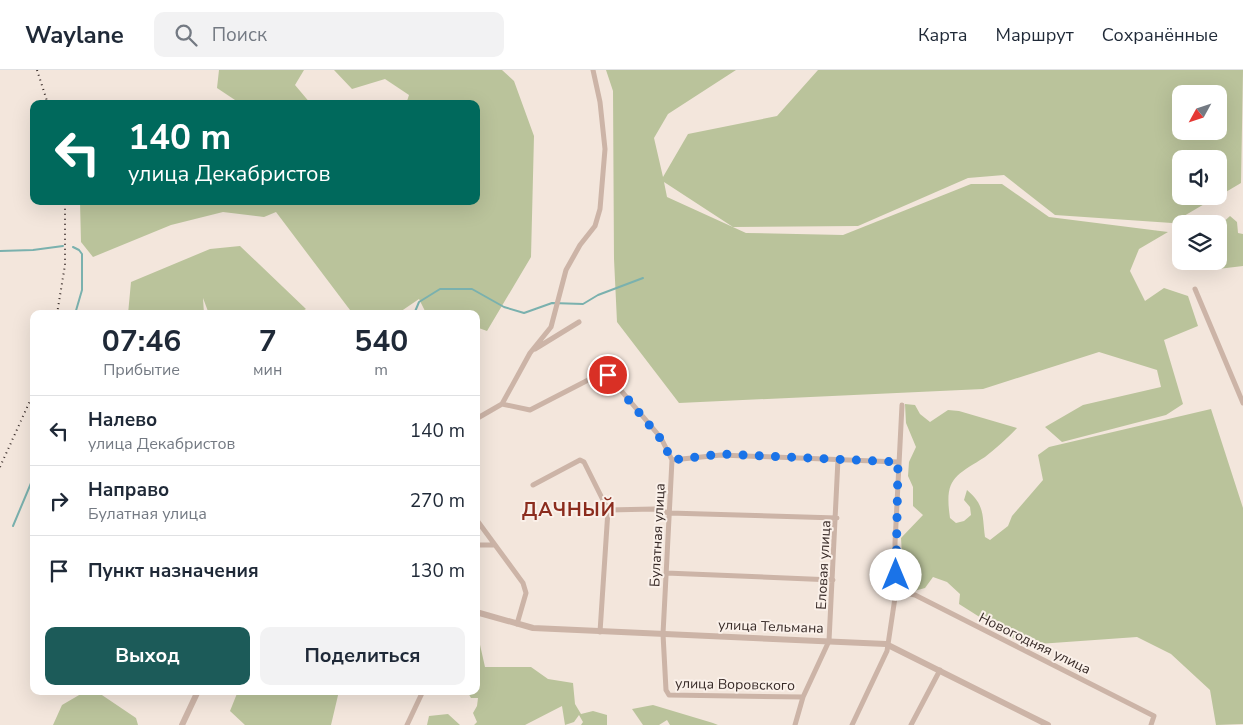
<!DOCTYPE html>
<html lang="ru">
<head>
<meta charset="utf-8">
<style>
	:root { --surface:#fff; --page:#f2f2f3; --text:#1f2937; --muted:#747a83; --line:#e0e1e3; --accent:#1c5b59 }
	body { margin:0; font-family:"Nunito Sans",sans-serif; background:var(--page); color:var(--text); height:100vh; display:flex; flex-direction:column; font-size:19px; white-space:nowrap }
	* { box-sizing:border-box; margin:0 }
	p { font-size:16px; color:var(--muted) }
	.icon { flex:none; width:28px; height:28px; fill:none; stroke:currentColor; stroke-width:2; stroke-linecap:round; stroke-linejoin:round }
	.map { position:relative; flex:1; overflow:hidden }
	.drawer { position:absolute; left:30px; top:240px; width:450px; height:385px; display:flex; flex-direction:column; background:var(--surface); border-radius:10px; box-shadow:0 5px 20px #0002 }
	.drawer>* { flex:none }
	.hud { position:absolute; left:30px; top:30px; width:450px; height:105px; border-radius:10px; box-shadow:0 5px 20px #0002; background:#00695c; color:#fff; overflow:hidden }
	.needle { width:32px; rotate:230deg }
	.fabs { position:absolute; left:1172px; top:15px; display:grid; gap:10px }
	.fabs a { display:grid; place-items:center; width:55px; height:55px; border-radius:10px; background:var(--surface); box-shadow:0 5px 20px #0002; font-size:25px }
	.pin { position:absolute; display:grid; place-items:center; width:42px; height:42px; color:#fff; margin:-21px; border:2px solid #fff; border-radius:50%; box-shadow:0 1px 5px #0007 }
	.me { position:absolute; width:55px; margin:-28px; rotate:0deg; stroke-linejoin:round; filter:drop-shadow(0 0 4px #0008) }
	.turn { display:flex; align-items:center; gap:18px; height:105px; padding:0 15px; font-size:22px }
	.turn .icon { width:65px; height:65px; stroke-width:2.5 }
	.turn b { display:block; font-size:35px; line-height:42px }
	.eta { display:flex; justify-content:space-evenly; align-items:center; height:85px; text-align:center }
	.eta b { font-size:30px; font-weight:700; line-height:35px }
	.primary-button { display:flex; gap:10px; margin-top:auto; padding:10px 15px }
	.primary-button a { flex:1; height:58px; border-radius:10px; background:var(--accent); color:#fff; font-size:20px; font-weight:700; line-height:58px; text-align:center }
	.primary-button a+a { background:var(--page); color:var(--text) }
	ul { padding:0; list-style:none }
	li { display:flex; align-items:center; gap:15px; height:70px; padding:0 15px; border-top:1px solid var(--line) }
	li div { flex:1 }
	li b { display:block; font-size:19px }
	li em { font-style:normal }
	header { display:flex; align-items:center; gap:30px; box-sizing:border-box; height:70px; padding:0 25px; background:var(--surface); border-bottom:1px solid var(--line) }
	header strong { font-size:24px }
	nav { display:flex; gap:28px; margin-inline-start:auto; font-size:18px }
	.search { width:350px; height:45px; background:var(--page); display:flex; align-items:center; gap:12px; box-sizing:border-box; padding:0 18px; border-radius:10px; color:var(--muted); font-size:19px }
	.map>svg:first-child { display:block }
	.green { fill:#bac39b; fill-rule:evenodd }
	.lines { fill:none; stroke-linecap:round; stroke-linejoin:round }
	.stream { stroke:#7ab1ae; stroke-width:2 }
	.minor { stroke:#ccb4a7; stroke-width:5 }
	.tertiary { stroke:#ccb4a7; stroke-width:6 }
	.rail { stroke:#382b28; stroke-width:2; stroke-dasharray:1 4; stroke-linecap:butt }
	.route { stroke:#1a73e8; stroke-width:9; stroke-dasharray:0 16.2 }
	.labels { text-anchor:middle; stroke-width:4; stroke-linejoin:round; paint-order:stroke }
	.street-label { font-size:14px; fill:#382b28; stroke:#faf0e9 }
	.district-label { font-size:19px; font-weight:bold; letter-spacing:1px; fill:#8b2c1e; stroke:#faf0e9 }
</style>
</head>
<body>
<header>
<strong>Waylane</strong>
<div class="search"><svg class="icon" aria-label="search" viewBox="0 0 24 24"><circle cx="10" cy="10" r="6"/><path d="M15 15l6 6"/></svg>Поиск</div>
<nav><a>Карта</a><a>Маршрут</a><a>Сохранённые</a></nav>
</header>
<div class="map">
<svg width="1243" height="655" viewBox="0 0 1243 655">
	<rect width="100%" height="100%" fill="#f3e6dc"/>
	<path class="green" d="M219 0H304L295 15 311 34H241L217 18Z
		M334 0H502L514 11 534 66 531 187 487 261 476 257V244H435L425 241 419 229 397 244H353L276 142 264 147 223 142 171 155 93 187 81 172 80 131H476V34H406L409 25 385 9 352 19Z
		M606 0H736L668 44 654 68 663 107 688 64 777 46 818 0H1243L1241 113 1219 126V89H1181V126H1218L1172 153 1055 145 1004 105 968 108 858 156 733 157 664 112 667 127 746 163 843 165 971 114H1002L1049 147 1168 162 1139 179 1130 201 1145 231 1164 218 1188 226 1198 256 1164 270 1183 334 1166 345 1062 372 1045 357 1083 335 1161 317 1157 300 1099 282 983 319 679 333 617 252 614 189 613 21ZM1181 24H1219V61H1181Z
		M1230 146 1237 152 1238 163 1243 164V196L1218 199 1189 196 1185 191H1219V156Z
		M240 176 306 239 297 244H209L203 228 204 244H128L131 212 210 179Z
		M905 334 915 335 920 344 930 352 948 340 959 341 1017 358C1010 366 993 381 985 387 955 406 944 408 950 448L956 453 964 451 971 445 970 437 964 430 967 420C985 435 982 445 985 467L990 470 1008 456 1012 446 1043 410 1038 385 1049 377 1211 339 1243 438V654L1216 655 1210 620 1171 584 1137 567 1024 575 959 534 960 524 947 512 933 507 925 518 914 521 903 501 901 468 923 445 913 436V417L908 406 909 392 916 377 906 353Z
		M476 557 485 597H531L548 609 573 613 575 634 581 644 593 641 607 645V655H581L583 652 579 645 574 652 565 655 562 636 525 655H474L477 652 473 643 477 636 478 628H471L467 621H476L478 574H476Z
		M86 621H96L136 648 138 655H53L62 635Z
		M238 621H339L331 655H245L230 641Z
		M653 635 713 653 718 655H670L667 650 659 655H643L632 639Z
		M448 644 460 655H427L429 646Z"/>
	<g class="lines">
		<path class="stream" d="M73 177 79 180 82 184V220L75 244
			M0 181 33 180 63 176
			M414 244 419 232 440 219H472L504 237 524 243 552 233 583 234 598 225 643 208
			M13 456 34 406"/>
		<path class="minor" d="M1195 219 1243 333
			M535 279 579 252
			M502 334 530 283 551 257 566 200 580 175 595 156 600 139 605 79 600 32 593 0
			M476 349 502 334 530 340 594 307 604 302 608 305 661 368 672 390 663 564 666 620 669 625 803 627
			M672 390 721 385 898 392
			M533 415 580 390 584 392 608 440 600 562
			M608 440 654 439 669 443 837 448
			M476 449 523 513 526 523 517 554
			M476 475H494
			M666 503 833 510
			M896 521 915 525 1154 646 1151 655
			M407 655 423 621
			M795 655 803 627 829 571 838 389
			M852 655 887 581 896 521 895 473 902 335
			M911 655 940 600"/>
		<path class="tertiary" d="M476 542 533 558 886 574 1048 655
			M182 655 198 621"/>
		<path class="rail" d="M37 0 48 34
			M57 244 65 195V131
			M0 397 34 322"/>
	</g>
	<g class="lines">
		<path class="route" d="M608 305 660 368 672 390 721 384 898 392 896 505"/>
	</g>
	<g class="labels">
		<g class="street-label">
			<text transform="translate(657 465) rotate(-87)" y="5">Булатная улица</text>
			<text transform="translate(823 495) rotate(-87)" y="5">Еловая улица</text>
			<text transform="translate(771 556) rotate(2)" y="5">улица Тельмана</text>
			<text transform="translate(1035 573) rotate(26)" y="5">Новогодняя улица</text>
			<text transform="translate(735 614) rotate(1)" y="5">улица Воровского</text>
		</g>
		<g class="district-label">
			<text x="569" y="446">ДАЧНЫЙ</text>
		</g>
	</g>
</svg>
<div class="fabs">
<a><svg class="needle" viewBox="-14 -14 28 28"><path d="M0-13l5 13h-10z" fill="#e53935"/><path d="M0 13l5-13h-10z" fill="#747a83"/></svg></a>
<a><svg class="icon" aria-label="sound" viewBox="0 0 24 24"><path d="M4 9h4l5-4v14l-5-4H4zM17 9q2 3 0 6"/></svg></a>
<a><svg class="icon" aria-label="layers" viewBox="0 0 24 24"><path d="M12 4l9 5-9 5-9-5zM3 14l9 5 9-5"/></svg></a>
</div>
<div class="pin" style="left:608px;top:305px;background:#d93025"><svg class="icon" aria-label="arrive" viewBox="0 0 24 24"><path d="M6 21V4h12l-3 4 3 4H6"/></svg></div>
<svg class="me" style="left:896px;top:505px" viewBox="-20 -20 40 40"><circle r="19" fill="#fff"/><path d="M0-13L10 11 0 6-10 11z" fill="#1a73e8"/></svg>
<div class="hud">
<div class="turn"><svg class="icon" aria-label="left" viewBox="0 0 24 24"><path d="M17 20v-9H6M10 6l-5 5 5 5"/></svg><div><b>140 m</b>улица Декабристов</div></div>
</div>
<section class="drawer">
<div class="eta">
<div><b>07:46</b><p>Прибытие</p></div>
<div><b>7</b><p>мин</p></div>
<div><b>540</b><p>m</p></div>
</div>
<ul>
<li><svg class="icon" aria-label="left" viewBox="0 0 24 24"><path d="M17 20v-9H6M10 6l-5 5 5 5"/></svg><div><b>Налево</b><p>улица Декабристов</p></div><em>140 m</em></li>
<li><svg class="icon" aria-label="right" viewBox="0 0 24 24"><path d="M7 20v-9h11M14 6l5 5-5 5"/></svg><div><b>Направо</b><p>Булатная улица</p></div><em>270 m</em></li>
<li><svg class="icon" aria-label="arrive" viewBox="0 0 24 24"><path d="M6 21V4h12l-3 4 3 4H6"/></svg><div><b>Пункт назначения</b></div><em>130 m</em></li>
</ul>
<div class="primary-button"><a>Выход</a><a>Поделиться</a></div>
</section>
</div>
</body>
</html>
